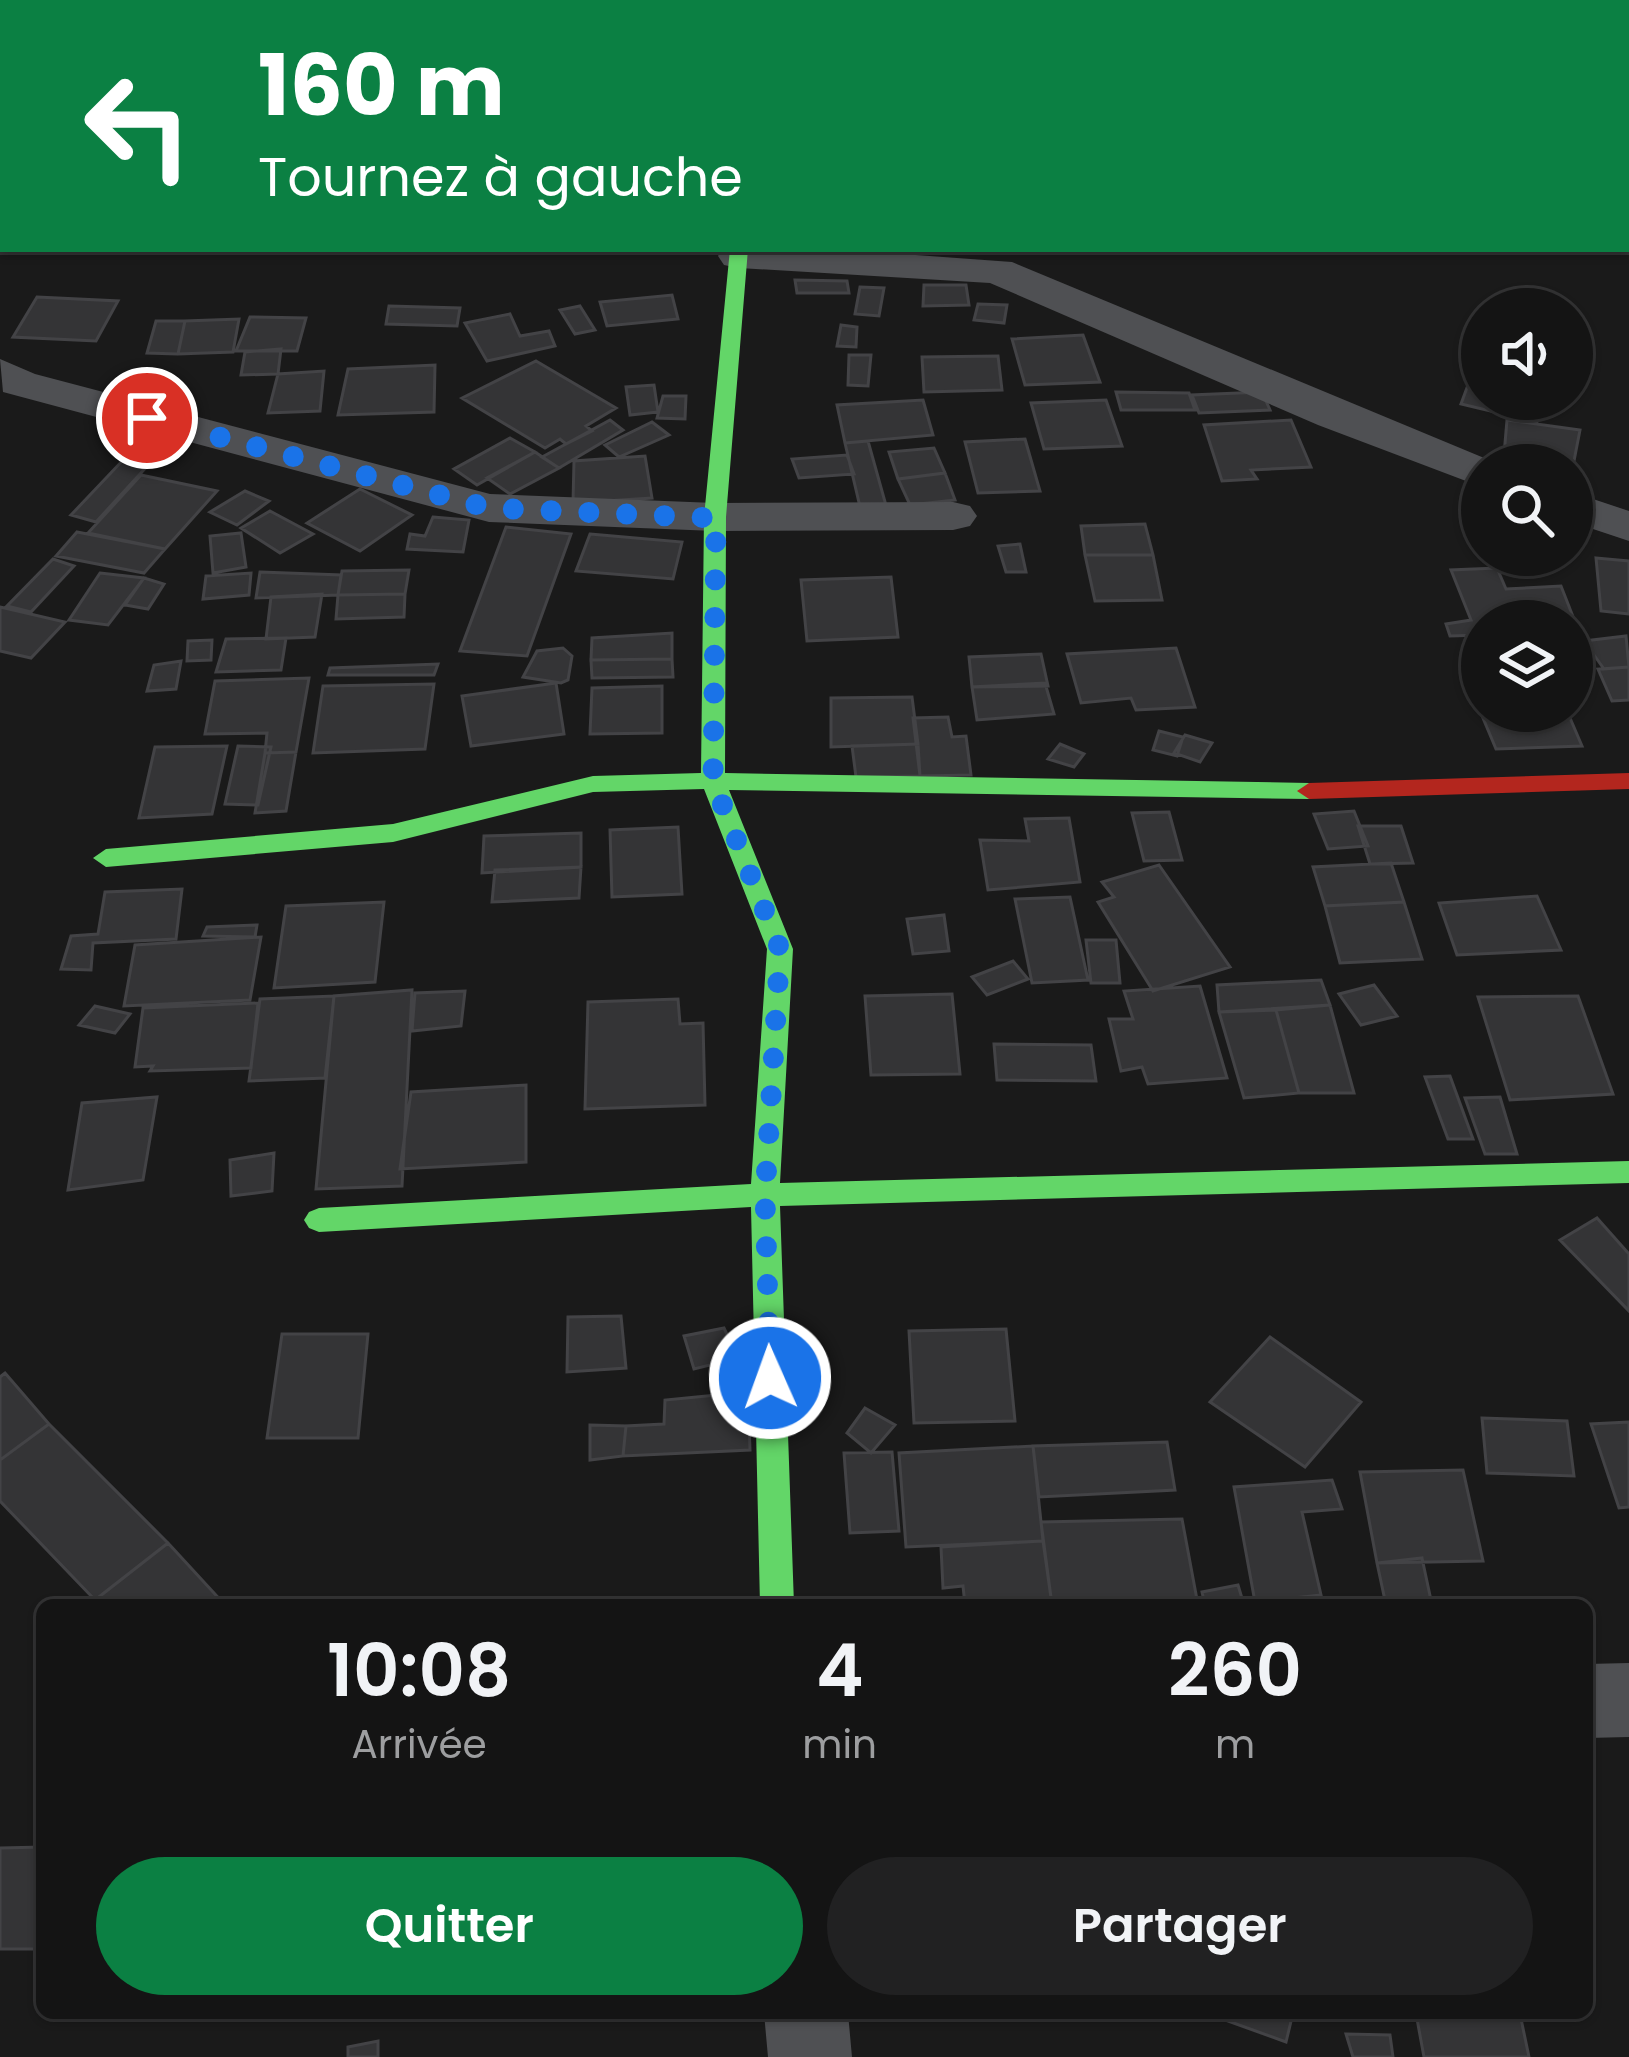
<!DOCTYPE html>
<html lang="fr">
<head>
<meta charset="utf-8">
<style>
	:root { --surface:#141414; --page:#212122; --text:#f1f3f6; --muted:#9d9ea0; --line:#333334; --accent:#0b8043 }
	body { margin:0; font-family:Poppins,sans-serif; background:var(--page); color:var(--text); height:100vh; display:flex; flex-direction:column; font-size:45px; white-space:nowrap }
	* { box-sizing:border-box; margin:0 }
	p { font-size:39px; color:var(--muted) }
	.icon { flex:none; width:66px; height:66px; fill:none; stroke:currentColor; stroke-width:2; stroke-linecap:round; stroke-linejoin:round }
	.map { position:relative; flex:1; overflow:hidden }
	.sheet { position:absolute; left:36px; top:1599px; width:1557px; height:420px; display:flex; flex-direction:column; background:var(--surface); border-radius:18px; box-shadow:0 3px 9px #0004,0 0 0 3px var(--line) }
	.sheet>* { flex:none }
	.hud { position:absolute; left:0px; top:0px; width:1629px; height:252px; box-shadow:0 3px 9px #0004,0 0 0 3px var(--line); background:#0b8043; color:#fff; overflow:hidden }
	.controls { position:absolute; left:1461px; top:288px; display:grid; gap:24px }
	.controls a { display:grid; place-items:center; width:132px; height:132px; border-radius:50%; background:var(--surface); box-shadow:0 3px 9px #0004,0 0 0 3px var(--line); font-size:60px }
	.pin { position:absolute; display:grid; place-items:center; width:102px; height:102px; color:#fff; margin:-51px; border:6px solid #fff; border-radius:50%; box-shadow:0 3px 12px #0007 }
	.me { position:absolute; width:132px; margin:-66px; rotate:358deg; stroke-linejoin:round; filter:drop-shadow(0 0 9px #0008) }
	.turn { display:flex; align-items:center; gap:42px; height:252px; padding:0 60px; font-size:54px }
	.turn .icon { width:156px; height:156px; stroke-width:2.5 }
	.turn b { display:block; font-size:84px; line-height:102px }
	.eta { display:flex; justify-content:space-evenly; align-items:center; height:204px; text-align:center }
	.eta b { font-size:72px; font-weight:600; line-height:84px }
	.action { display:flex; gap:24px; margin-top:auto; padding:24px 60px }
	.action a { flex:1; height:138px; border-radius:72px; background:var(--accent); color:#fff; font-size:48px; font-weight:600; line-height:138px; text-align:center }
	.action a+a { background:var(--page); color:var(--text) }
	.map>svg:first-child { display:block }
	.building { fill:#343436; stroke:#434346; stroke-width:3 }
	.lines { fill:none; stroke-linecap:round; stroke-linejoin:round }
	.street { fill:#4f5053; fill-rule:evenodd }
	.fast { fill:#63d668; fill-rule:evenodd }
	.jam { fill:#b3261e; fill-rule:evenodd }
	.route { stroke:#1a73e8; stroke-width:21; stroke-dasharray:0 37.8 }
</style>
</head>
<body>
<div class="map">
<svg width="1629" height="2057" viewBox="0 0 1629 2057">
	<rect width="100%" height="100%" fill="#1a1a1a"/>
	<path class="building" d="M795 280 847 281 849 293H797Z
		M924 285H966L969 305 923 306Z
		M860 287 884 288 879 316 855 314Z
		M672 295 678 319 607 326 600 302Z
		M37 297 118 301 96 341 13 337Z
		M978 304 1007 305 1004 323 974 320Z
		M389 306 460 308 457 326 386 324Z
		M580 306 595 330 575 334 560 310Z
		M510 314 520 336 549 331 555 346 487 361 465 323Z
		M250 317 306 318 297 351H236Z
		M239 319 233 352 178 354 185 321Z
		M156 321H185L178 354 147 353Z
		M841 325 857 327 856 347 837 346Z
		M1083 335 1100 382 1025 385 1012 339Z
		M281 349 278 374 241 375 245 352Z
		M849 355H871L868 386 848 385Z
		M998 356 1002 390 924 392 922 357Z
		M536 361 616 408 586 426 592 431 566 444 560 439 545 448 462 398Z
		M435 365 434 412 338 415 348 369Z
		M324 371 320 411 268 413 278 374Z
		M654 385 658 412 630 415 626 387Z
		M1468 385 1482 388V399L1546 402 1537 422 1461 404Z
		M1116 392 1189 393 1195 410H1121Z
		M1262 392 1270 410 1199 413 1192 395Z
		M663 396H686L685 419 657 418Z
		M923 400 933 435 845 443 837 405Z
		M1106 400 1122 446 1044 449 1031 403Z
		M610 420 623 430 559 468 542 457Z
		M1291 420 1311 467 1251 470 1257 479 1222 481 1204 425Z
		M1507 420 1580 430 1573 466 1504 455Z
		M652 422 669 435 619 457 605 445Z
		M510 438 535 452 477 485 454 469Z
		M1025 439 1040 491 978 493 965 442Z
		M142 440 182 447 176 454 162 450 96 522 71 515Z
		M868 441 887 509 861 511 845 443Z
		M934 448 945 473 898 479 889 452Z
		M535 452 559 468 510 494 487 478Z
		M847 455 854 474 799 478 792 459Z
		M645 456 652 498 573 503 574 461Z
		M945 473 955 500 910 505 898 479Z
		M141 475 217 491 165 549 88 533Z
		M360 489 412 515 360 551 307 523Z
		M245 491 269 501 237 525 210 512Z
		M270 511 313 534 280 553 241 528Z
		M433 517 469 520 463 552 407 549 410 534 425 536Z
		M1145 524 1153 555H1085L1081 526Z
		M506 527 571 534 527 656 460 651Z
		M77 532 165 549 144 573 56 556Z
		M241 533 246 567 213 573 210 536Z
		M590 534 682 542 673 579 576 571Z
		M1020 544 1026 572H1006L998 546Z
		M1085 555H1153L1162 600 1095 601Z
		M1596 558 1629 561V614L1601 611Z
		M53 559 74 566 31 612 7 606Z
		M1497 568 1506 589 1561 586 1579 632H1572V621H1482V635L1450 636 1446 624 1471 620 1451 570Z
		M409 570 405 594 338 595 342 571Z
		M260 572 341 575 338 595 256 598Z
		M100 573 144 578 108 625 69 620Z
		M251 573 249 595 203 599 206 576Z
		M891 577 898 637 807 641 801 580Z
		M144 578 164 584 148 609 125 605Z
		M322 594 315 637 266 639 271 597Z
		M405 594 404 617 336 619 338 595Z
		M0 607 65 622 31 658 0 651Z
		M672 633V659L591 660 592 638Z
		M1626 636 1629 667 1604 669 1584 641Z
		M286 638 281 670 216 672 226 639Z
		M212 640 211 660 187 661 188 641Z
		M563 648 572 656 568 680 561 683 523 677 537 651Z
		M1176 648 1195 707 1136 710 1131 698 1081 703 1067 654Z
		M1041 654 1048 686 972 687 969 657Z
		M672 659 673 677 592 678 591 660Z
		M181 661 176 689 147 691 154 665Z
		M438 664 434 675H328L330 668Z
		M1629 667V700L1612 701 1598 669Z
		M309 678 296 752 265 753 267 733 205 734 215 681Z
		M556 683 564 734 471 746 462 696Z
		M1045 683 1054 714 977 720 972 687Z
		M434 684 425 749 313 753 323 686Z
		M662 686V733L590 734 592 688Z
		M912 697 918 744 831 747V698Z
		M1475 699H1482V711H1567L1582 746 1496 749Z
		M948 717 952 737 966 736 971 775 920 776 913 718Z
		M1159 731 1183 737 1177 756 1153 750Z
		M1185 735 1212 743 1200 762 1174 753Z
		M918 744 920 776 856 777 852 746Z
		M1060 744 1084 754 1074 767 1048 759Z
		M227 746 212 814 139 818 155 747Z
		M238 746 271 747 258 805 225 804Z
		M296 752 286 811 255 813 265 753Z
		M1354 811 1368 846 1328 849 1314 814Z
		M1169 812 1182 860 1144 861 1132 813Z
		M1069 818 1080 882 988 890 980 840 1029 841 1025 819Z
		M1358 826H1401L1413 863 1370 864Z
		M678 827 682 894 612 897 610 830Z
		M581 833V867L482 873 484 836Z
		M1391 863 1404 902 1325 906 1313 867Z
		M1159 865 1230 967 1153 991 1098 902 1114 897 1102 882Z
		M581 867 579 898 492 902 495 870Z
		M182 889 176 939 93 943 91 970 61 969 71 936 98 934 105 892Z
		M1537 896 1561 950 1457 955 1439 903Z
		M1070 897 1088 980 1032 983 1015 899Z
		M384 902 375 982 274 988 286 906Z
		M1404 902 1422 959 1340 963 1325 906Z
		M944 915 949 951 913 954 907 919Z
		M257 925 255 937 203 936 207 927Z
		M261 937 250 1000 124 1006 135 945Z
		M1086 940H1116L1120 983H1091Z
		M1013 961 1028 979 987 995 972 977Z
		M1321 980 1330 1005 1219 1012 1217 985Z
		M1374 985 1397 1016 1361 1025 1339 994Z
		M1200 986 1227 1078 1148 1084 1142 1067 1121 1071 1109 1019H1133L1124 991Z
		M412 990 402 1186 316 1189 334 996Z
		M465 991 461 1026 412 1031 415 993Z
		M952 994 960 1074 871 1075 865 996Z
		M334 996 325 1078 249 1081 260 999Z
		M1578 996 1613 1094 1510 1100 1478 997Z
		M678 999 680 1024 703 1023 705 1105 585 1109 588 1002Z
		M258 1003 251 1068 150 1071 153 1066 135 1067 143 1008Z
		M1330 1005 1354 1093H1299L1276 1010Z
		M95 1006 130 1014 115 1033 79 1025Z
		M1276 1010 1299 1093 1244 1098 1219 1012Z
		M994 1044 1091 1045 1096 1081 997 1080Z
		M1450 1076 1473 1139H1448L1425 1077Z
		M526 1085V1162L400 1169 411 1092Z
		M157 1097 143 1180 68 1190 82 1103Z
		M1500 1097 1517 1154H1485L1465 1098Z
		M274 1153 272 1191 231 1196 230 1160Z
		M1597 1218 1629 1254V1311L1560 1240Z
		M621 1316 626 1368 567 1372 568 1317Z
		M724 1328 738 1358 694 1369 684 1336Z
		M1006 1329 1015 1421 914 1423 909 1331Z
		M282 1334H368L358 1438H267Z
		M1270 1337 1361 1402 1305 1467 1210 1402Z
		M5 1373 49 1424 0 1460V1377Z
		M748 1392 750 1450 623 1456 626 1426 664 1424 665 1400Z
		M865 1408 895 1425 871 1453 847 1433Z
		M1482 1418 1567 1421 1574 1476 1487 1473Z
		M1629 1422V1507L1619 1508 1591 1424Z
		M49 1424 168 1543 95 1600 0 1501V1460Z
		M590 1425 626 1426 623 1456 590 1460Z
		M1167 1442 1175 1490 1039 1497 1033 1446Z
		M1033 1446 1043 1541 906 1547 899 1453Z
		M892 1452 899 1531 850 1533 844 1453Z
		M1463 1470 1483 1561 1377 1563 1360 1472Z
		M1332 1480 1342 1509 1302 1512 1321 1595 1255 1602 1234 1487Z
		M1182 1519 1198 1605H1052L1041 1522Z
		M1043 1541 1052 1605H965L963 1586 943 1588 941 1547Z
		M168 1543 225 1605H99L95 1600Z
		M1422 1558 1432 1605H1386L1377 1563Z
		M1238 1585 1244 1605H1205L1202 1592Z
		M42 1847V1949H0V1848Z
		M1206 2013H1293L1286 2042Z
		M1520 2014 1529 2057H1424L1417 2019Z
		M1346 2034 1390 2035 1393 2057H1353Z
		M378 2041V2057H348V2047Z"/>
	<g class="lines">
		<path class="street" d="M182 0H226L180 3Z
			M1563 0H1600L1602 3H1565Z
			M1626 28 1629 29V53L1626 52Z
			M3 51V74L0 75V52Z
			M723 249H833L1012 262 1501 465H1482V485L1466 481 1318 425 990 283 739 268 724 265 718 256Z
			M0 359 35 374 490 494 715 503 953 502 970 506 977 516 970 526 953 530 715 531 489 522 3 392Z
			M1572 492 1629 511V541L1572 522Z
			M1629 1663V1737L1587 1738V1664Z
			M764 2013H848L852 2057H768Z"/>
		<path class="fast" d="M730 249H748L726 517 725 773 1309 783 1321 791 1309 799 729 790 793 949 780 1183 1629 1161V1183L780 1206 794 1605H760L751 1207 319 1232 309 1228 304 1220 309 1212 319 1208 751 1184 767 949 704 789 593 792 393 842 106 867 93 858 106 849 393 824 593 776 701 773 704 517Z"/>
		<path class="jam" d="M1629 773V789L1309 799 1297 791 1309 783Z"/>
	</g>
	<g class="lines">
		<path class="route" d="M147 418 489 508 716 518 713 781 780 949 765 1196 770 1378"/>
	</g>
</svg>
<div class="controls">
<a><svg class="icon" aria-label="sound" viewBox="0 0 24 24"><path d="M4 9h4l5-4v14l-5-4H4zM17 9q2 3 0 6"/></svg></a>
<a><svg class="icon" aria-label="search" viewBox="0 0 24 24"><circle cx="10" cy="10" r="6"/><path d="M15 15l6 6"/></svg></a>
<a><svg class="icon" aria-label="layers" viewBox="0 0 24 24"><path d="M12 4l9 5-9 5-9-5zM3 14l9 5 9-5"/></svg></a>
</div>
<div class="pin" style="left:147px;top:418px;background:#d93025"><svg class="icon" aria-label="arrive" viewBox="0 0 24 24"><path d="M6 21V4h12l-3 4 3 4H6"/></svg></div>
<svg class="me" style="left:770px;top:1378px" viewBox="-20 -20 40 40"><circle r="17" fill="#1a73e8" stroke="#fff" stroke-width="3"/><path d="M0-11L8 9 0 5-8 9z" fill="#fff"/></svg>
<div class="hud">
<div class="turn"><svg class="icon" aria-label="left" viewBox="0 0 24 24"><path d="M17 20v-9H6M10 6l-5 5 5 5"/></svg><div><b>160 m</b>Tournez à gauche</div></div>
</div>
<section class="sheet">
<div class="eta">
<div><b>10:08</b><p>Arrivée</p></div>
<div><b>4</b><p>min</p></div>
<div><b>260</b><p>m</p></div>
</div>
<div class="action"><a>Quitter</a><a>Partager</a></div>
</section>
</div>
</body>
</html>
